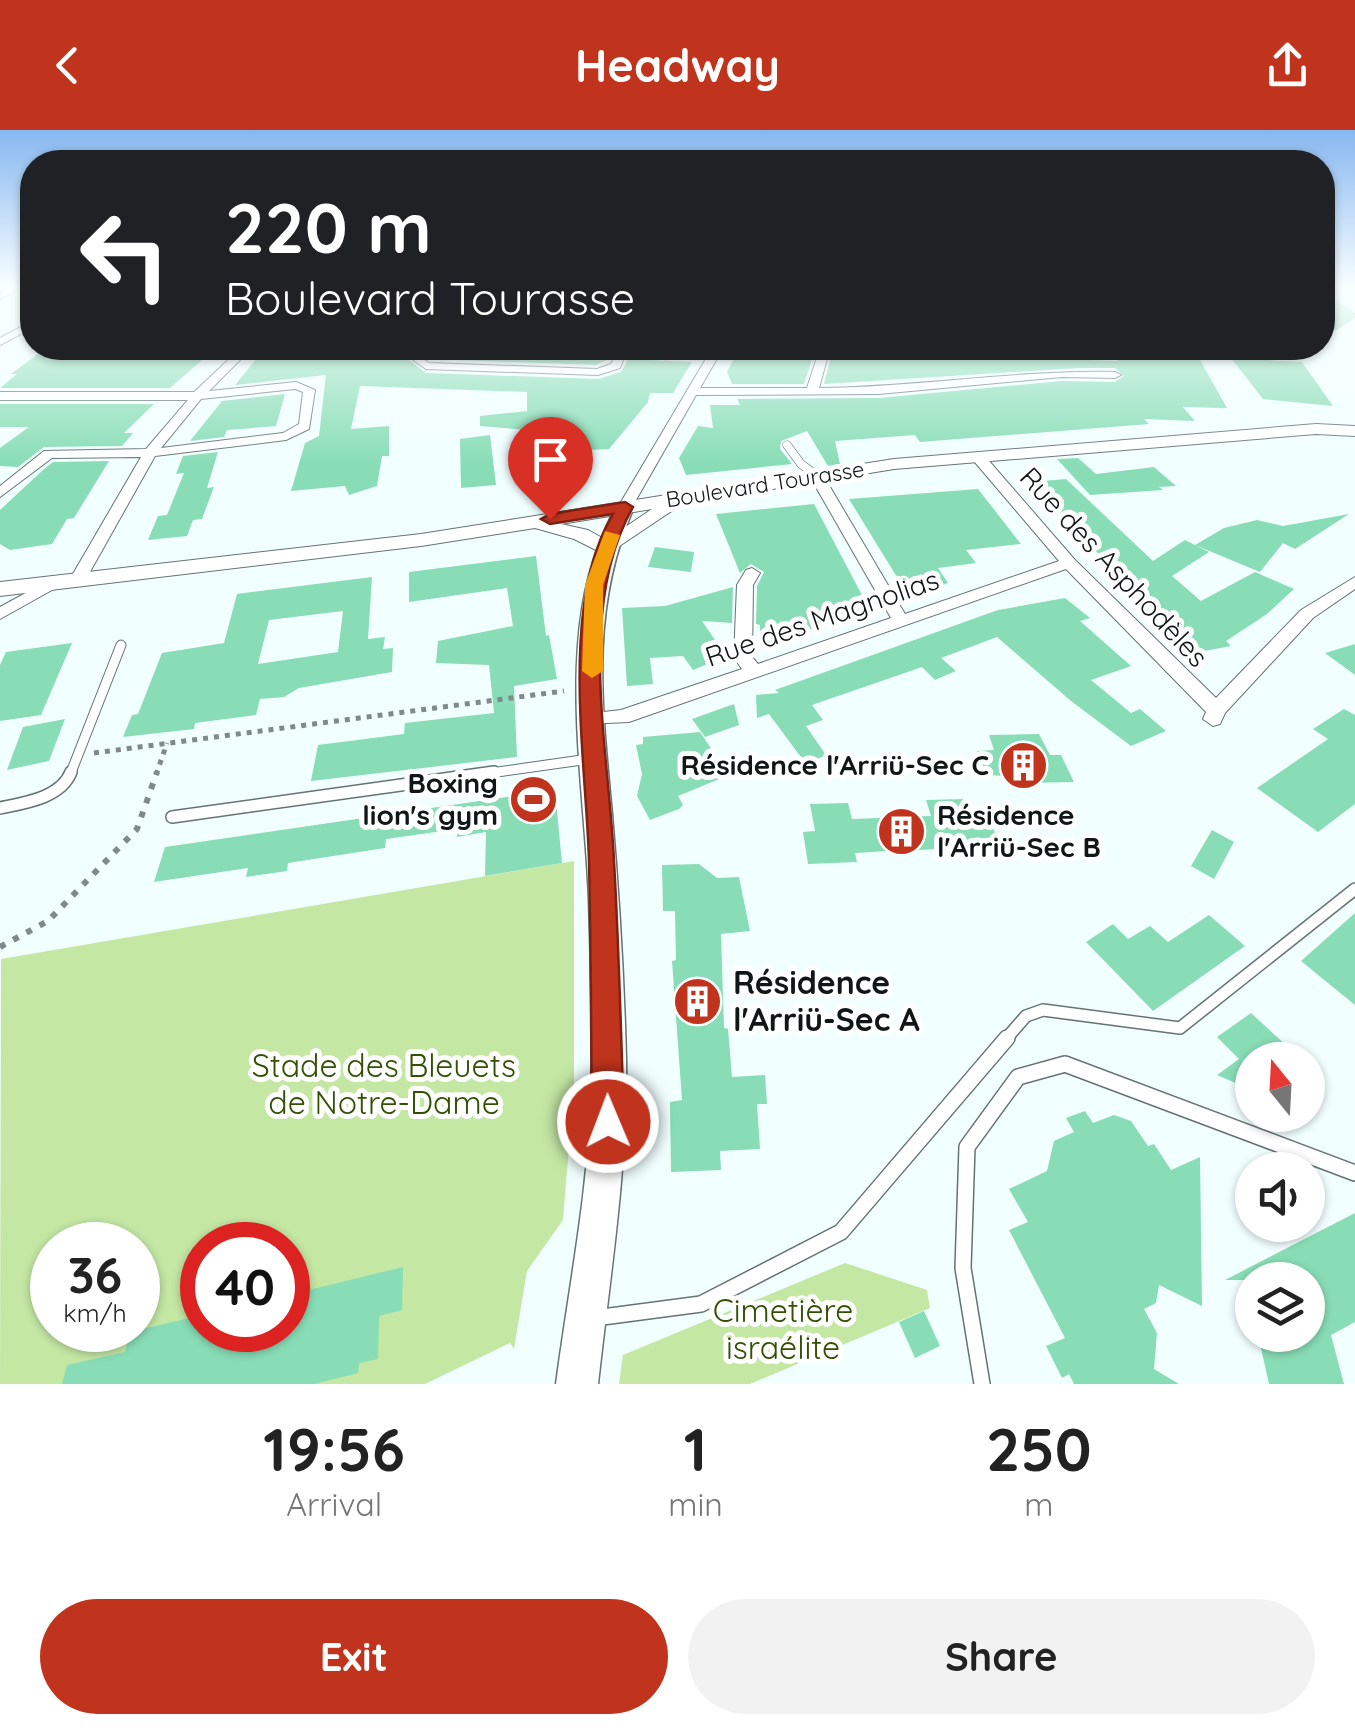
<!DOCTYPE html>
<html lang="en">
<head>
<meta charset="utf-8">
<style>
	:root { --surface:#fff; --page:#f2f2f2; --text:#222; --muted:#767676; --accent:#c0341d }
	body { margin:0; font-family:Quicksand,sans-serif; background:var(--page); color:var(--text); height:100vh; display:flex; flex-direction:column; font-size:38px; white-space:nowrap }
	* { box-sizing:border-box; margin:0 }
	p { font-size:32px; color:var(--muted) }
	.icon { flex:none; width:55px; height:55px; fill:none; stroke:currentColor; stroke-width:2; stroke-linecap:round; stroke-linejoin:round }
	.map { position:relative; height:1254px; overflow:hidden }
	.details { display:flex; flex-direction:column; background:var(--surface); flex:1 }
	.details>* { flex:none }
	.banner { position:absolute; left:20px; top:20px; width:1315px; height:210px; border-radius:40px; box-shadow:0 2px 8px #0004; background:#202124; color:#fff; overflow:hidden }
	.needle { width:65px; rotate:342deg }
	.fabs { position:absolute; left:1235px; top:912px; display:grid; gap:20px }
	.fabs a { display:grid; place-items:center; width:90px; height:90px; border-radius:50%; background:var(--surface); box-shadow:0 2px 8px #0004; font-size:50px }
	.speed { position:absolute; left:30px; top:1092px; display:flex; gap:20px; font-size:50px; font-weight:700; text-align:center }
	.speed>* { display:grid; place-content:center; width:130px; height:130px; border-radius:50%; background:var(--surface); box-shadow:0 2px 8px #0004; line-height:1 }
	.speed small { font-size:25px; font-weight:400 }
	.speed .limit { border:15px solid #d22; background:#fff; color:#111 }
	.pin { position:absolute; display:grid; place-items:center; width:85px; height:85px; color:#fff; margin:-102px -42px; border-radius:50% 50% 50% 0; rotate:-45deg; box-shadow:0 0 10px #0007 }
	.pin .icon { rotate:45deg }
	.me { position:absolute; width:110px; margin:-55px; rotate:359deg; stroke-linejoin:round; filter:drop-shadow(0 0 8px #0008) }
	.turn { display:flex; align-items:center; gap:35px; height:210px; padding:0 40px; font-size:45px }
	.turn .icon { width:130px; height:130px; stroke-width:2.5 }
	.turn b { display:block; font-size:70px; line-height:85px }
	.eta { display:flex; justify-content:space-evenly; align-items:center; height:170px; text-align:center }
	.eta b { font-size:60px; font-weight:700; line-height:70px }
	.button { display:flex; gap:20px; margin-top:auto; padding:20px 40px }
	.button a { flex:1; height:115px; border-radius:60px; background:var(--accent); color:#fff; font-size:40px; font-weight:700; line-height:115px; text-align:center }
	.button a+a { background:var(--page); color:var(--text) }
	header { display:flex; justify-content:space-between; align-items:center; height:130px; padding:0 40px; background:var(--accent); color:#fff; font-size:45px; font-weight:700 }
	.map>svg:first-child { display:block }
	.green { fill:#c4e7a4; fill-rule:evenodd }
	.building { fill:#88ddb6; fill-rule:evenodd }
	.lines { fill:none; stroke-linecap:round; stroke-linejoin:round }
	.service-far3-casing { stroke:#657373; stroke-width:9 }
	.service-far2-casing { stroke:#657373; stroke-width:11 }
	.service-far1-casing { stroke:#657373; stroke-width:14 }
	.service-casing { stroke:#657373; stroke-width:18 }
	.minor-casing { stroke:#657373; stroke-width:2 }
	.tertiary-casing { stroke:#657373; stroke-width:3 }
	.secondary-casing { stroke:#657373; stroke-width:2 }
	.path-far1 { stroke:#808989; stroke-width:5; stroke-dasharray:5 6; stroke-linecap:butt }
	.path { stroke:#808989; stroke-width:6; stroke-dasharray:6 9; stroke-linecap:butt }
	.service-far3 { stroke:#fff; stroke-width:8 }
	.service-far2 { stroke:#fff; stroke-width:9 }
	.service-far1 { stroke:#fff; stroke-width:11 }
	.service { stroke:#fff; stroke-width:15 }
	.minor { fill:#fff; fill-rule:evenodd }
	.tertiary { fill:#fff; fill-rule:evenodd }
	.secondary { fill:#fff; fill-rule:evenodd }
	.route { fill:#c0341d; stroke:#7d2213; stroke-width:2.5 }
	.slow { fill:#f59e0b }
	.labels { text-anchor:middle; stroke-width:10; stroke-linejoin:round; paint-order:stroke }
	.far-street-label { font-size:22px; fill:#111616; stroke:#fff }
	.street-label { font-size:28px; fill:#111616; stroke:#fff }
	.poi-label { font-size:28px; font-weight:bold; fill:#111616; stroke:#fff; text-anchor:end }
	.near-poi-label { font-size:32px; font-weight:bold; fill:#111616; stroke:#fff; text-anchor:start }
	.near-park-label { font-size:32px; fill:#325104; stroke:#fff }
</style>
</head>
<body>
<header><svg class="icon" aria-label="back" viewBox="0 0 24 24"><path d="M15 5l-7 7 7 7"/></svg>Headway<svg class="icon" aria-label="share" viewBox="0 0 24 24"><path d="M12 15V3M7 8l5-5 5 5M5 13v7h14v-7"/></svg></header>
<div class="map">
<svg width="1355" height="1254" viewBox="0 0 1355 1254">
	<rect width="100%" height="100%" fill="#f2ffff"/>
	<path class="green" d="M574 731V955L563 1090 527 1141 514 1219 510 1213 425 1254H0L1 829ZM52 1115H138V1200H52ZM202 1115H288V1200H202Z
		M845 1133 927 1160 930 1178 750 1254H619L623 1225Z"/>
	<path class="building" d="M1322 169H1335L1355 183V188L1322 209Z
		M154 218H216L170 258H0L17 244H11L43 220 150 221Z
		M275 218 416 219 408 229 426 243 598 249 621 242 628 229 692 232 673 263H650L648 272 609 319 589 320 586 326 536 324 526 300 480 296V286L527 281V262L360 256 351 299 389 296V326H382L377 356 349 365 345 356 291 361 305 313 319 306 326 245 235 255 257 228Z
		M772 218H816L804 254H732L727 242 739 219 772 222Z
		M833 218H873V223L922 227 921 218H938L998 227 1117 231 1112 218 1195 221 1227 278 1183 277 1195 291 1144 289 1149 294 920 312 915 305 835 311 840 334 828 336 807 301 781 311 780 319 792 334 686 345 679 328 698 296 713 298 710 275H740L737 269 879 268 1062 251 1115 252 1124 246 1115 238H1078L824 254Z
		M435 220 562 226 610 228 596 235 430 229Z
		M1231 228 1302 232 1333 276 1263 269Z
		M285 264 276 296 227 300 224 307 190 311 222 271Z
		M0 274H154L124 303H133L122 316 44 317 18 337 0 336V318L29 297H0Z
		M490 305 496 355 461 358 460 309Z
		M218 322 207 358 214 357 202 389 193 390 187 406 148 410 158 386 167 385 184 343 176 344 183 326Z
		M1078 328 1096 344 1154 337 1176 356 1159 357 1163 360 1090 365 1057 329Z
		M109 331 74 388 67 389 52 414 10 420 0 414V380L43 340 53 332Z
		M1066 349 1153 431 1185 410 1209 422 1172 446 1201 471 1255 442 1294 459 1267 484 1226 511 1231 516 1194 523 1126 458H1130L1032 352Z
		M978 359 1021 414 966 420 976 433 938 438 948 453 915 465 900 452 849 369Z
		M814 374 864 469 872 478 797 504 760 503V495L756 494 757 456 764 442 751 434 740 443 716 384Z
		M1349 384 1295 419 1283 413 1260 442 1195 415 1224 398 1257 390 1283 396Z
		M655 417 694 422 691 442 648 437Z
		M536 426 546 506 549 505 557 549 514 556 517 627 311 651 318 615 404 604 405 593 494 583 489 535 436 533 438 511 513 496 507 458 409 472V442Z
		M372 447 368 509 385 507 383 519 393 518 392 542 299 558 284 567 260 569 256 585 195 593 194 599 123 607 132 585 138 584 162 523 224 513 237 464ZM343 481 338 522 258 534 269 490Z
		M733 457 732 493 702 491 726 526 693 540 683 526 650 528 653 554 627 556 622 478 665 476Z
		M1065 468 1090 488 1080 491 1131 536 1091 550 1131 583 1140 579 1166 601 1131 616 1071 571 997 507 941 528 956 541 935 550 922 537 812 575 823 590 806 596 826 625 806 634 769 584 757 588 756 565 779 563 775 560 998 480Z
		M72 513 41 585 0 591V535L6 522Z
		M1355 514V545L1325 523Z
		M734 574 739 595 705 607 692 589Z
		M1344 579 1355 585V674L1318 702 1257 658 1328 609 1313 599Z
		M65 589 49 631 7 640 23 597Z
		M700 602 729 645 678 666 683 675 679 679 650 690 637 666 642 644 636 615 643 614V607Z
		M1039 604 1050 625H1061L1074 652 1028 653 1025 647 987 645 977 621 994 620 989 605Z
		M555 660 562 733 485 746 486 702 457 707V699L386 709 385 718 288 733 287 741 246 747 248 738 154 752 165 717Z
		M963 669 973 694 991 693 1004 725 944 728 941 719 888 721 855 723 857 732 808 734 803 702 815 701 810 674 848 673 852 689 931 686 926 670Z
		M1212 700 1234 712 1214 749 1191 736Z
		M699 734 717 748 739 747 750 801 721 804 724 898 728 899 732 947 765 945 767 974H757L760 1019 720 1021 721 1040 671 1042 670 972 682 970 672 831 676 830 675 781H663L662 735Z
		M1355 783V875L1301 831Z
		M1209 785 1245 816 1153 881 1086 812 1113 794 1128 809 1150 796 1168 812Z
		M1251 883 1302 930H1252V960L1217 945 1239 929 1217 907Z
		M1085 981 1093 993 1114 985 1131 991 1148 1016 1154 1014 1171 1040 1200 1027 1202 1176 1159 1155 1156 1173 1144 1179 1157 1203 1154 1239 1179 1254H1074L1069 1244 1062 1248 1046 1216 1065 1208 1009 1100 1028 1092 1009 1059 1047 1041 1054 1011 1074 1002 1066 988Z
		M1355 1083V1192L1331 1205 1344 1254H1269L1258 1205H1308V1150H1225Z
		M403 1137 402 1180 379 1186 378 1229 359 1233 358 1243 314 1254H62L67 1235 125 1222 130 1202 202 1185V1200H288V1165Z
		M924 1181 940 1216 915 1228 899 1192Z"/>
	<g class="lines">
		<defs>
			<path id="service-far3" d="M787 315 801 334 816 345"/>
			<path id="service-far2" d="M70 645 121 515
				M476 645 589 629"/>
			<path id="service-far1" d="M0 678C24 673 61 668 71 642
				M172 687 494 642
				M1005 910 1026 886 1043 880 1180 898 1355 759"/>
			<path id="service" d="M595 1188 701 1174 841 1102 1007 908
				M982 1254 963 1138 967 1017 1018 947 1065 934 1355 1043"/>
			<path id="minor" d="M32 191V198L0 215V208Z
				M241 218H252L209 261 296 252 315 260 309 299 286 310 155 326 86 449 84 452H72L70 449 141 327 52 328 0 367V356L44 321 146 319 188 270H0V262H194ZM295 259 303 262 299 294 283 303 161 318 201 269Z
				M422 218H432L423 229 429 233 597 239 611 234 616 223 579 221 574 218 711 221 713 218H723L700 258H807L820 218H830L819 258C918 257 1016 240 1115 242L1121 245 1115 248 1062 247 879 264 696 265 632 377 625 381 618 377 707 227 626 223 620 238 598 245 426 239 412 229Z
				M1044 218H1093L1102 221 1097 224 1049 221Z
				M978 323 983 324 1075 430 1216 568 1301 480 1355 447V459L1313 488 1225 583 1220 594 1213 596 1203 589 1206 582 1066 439 629 592 585 594 582 589 585 584 621 580 742 539 734 528 737 455 746 440 752 438 760 443 753 455 752 527 758 534 891 488 809 345 811 342 823 345 905 484 1059 431 973 330 971 327Z
				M55 447 63 452 61 455 0 489V477Z"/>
			<path id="tertiary" d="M2 159H18L0 169Z
				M625 372 634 377C589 480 602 576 612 684 619 765 624 846 626 928 628 1037 610 1145 598 1254H556C569 1156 589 1059 591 960 593 897 591 833 589 770 585 657 555 506 605 401 610 390 613 376 625 372Z"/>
			<path id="secondary" d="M1316 294 1355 296V306L1316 304 894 339 682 374 606 425 574 409 535 398 421 416 0 466V452L421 404 894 329ZM652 379 606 410 588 400 561 394Z"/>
		</defs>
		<use href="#service-far3" class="service-far3-casing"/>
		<use href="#service-far2" class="service-far2-casing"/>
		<use href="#service-far1" class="service-far1-casing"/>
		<use href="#service" class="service-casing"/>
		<use href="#minor" class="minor-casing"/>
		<use href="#tertiary" class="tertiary-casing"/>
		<use href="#secondary" class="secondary-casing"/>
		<path class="path-far1" d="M94 623 564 561
			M156 645 167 613"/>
		<path class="path" d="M0 817 48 791 137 699 157 642"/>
		<use href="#service-far3" class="service-far3"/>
		<use href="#service-far2" class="service-far2"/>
		<use href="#service-far1" class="service-far1"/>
		<use href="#service" class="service"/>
		<use href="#minor" class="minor"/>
		<use href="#tertiary" class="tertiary"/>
		<use href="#secondary" class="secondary"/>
	</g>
	<linearGradient id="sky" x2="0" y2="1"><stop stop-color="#87b7f0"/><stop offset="0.47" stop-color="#f9ffff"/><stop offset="1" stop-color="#f9ffff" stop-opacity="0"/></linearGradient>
	<rect width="1355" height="335" fill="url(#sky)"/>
	<path class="route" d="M625 372 633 377C576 477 609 620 614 731 619 818 621 905 624 992L619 1003 608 1008 596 1003 592 992C591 905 591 818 589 731 586 628 559 474 613 384L550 394 541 389 550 384Z"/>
	<path class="slow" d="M605 401 620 405 603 455V541L592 548 582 541 585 455Z"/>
	<defs>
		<symbol id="building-disc" viewBox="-11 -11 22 22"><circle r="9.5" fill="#c0341d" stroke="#fff"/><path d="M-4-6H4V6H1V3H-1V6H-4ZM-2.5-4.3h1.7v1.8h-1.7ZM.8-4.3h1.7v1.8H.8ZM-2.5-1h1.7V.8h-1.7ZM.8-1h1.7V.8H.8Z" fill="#fff"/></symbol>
		<symbol id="stadium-disc" viewBox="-11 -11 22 22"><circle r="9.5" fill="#c0341d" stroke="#fff"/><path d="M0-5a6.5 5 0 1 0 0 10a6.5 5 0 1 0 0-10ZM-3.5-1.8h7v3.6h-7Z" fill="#fff"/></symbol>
	</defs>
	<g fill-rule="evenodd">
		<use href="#building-disc" x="996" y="608" width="55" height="55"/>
		<use href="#stadium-disc" x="506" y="642" width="55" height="55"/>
		<use href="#building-disc" x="874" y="674" width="55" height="55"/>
		<use href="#building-disc" x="670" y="844" width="55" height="55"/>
	</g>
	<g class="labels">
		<g class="far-street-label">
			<text transform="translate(765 354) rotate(-9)" y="8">Boulevard Tourasse</text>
		</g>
		<g class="street-label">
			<text transform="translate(1114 437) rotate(47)" y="10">Rue des Asphodèles</text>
			<text transform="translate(822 488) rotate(-19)" y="10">Rue des Magnolias</text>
		</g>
		<g class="poi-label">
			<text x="989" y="645">Résidence l'Arriü-Sec C</text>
			<text x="498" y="663">Boxing<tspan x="498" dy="32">lion's gym</tspan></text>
			<text x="937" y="695" text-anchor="start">Résidence<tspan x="937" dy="32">l'Arriü-Sec B</tspan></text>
		</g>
		<g class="near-poi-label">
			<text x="733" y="864">Résidence<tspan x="733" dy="37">l'Arriü-Sec A</tspan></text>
		</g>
		<g class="near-park-label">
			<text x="384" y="947">Stade des Bleuets<tspan x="384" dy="37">de Notre-Dame</tspan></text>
			<text x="783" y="1192">Cimetière<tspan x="783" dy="37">israélite</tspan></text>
		</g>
	</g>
</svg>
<div class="fabs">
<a><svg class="needle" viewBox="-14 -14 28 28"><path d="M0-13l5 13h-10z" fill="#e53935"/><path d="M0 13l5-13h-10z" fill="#767676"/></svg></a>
<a><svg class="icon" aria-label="sound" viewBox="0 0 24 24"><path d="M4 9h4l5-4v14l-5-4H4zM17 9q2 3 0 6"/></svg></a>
<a><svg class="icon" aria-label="layers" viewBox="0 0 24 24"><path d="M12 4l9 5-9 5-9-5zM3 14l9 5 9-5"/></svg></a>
</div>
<div class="speed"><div>36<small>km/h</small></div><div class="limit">40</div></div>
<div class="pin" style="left:550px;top:389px;background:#d93025"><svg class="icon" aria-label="arrive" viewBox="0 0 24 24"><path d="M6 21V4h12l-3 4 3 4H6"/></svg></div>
<svg class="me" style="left:608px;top:992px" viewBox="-20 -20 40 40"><circle r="17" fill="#c0341d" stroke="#fff" stroke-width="3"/><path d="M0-11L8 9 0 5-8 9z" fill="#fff"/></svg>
<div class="banner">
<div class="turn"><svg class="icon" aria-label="left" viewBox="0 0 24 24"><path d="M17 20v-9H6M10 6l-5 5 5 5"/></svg><div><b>220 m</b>Boulevard Tourasse</div></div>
</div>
</div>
<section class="details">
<div class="eta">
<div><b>19:56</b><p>Arrival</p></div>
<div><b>1</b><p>min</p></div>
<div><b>250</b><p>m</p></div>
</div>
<div class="button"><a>Exit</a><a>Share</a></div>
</section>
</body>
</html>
